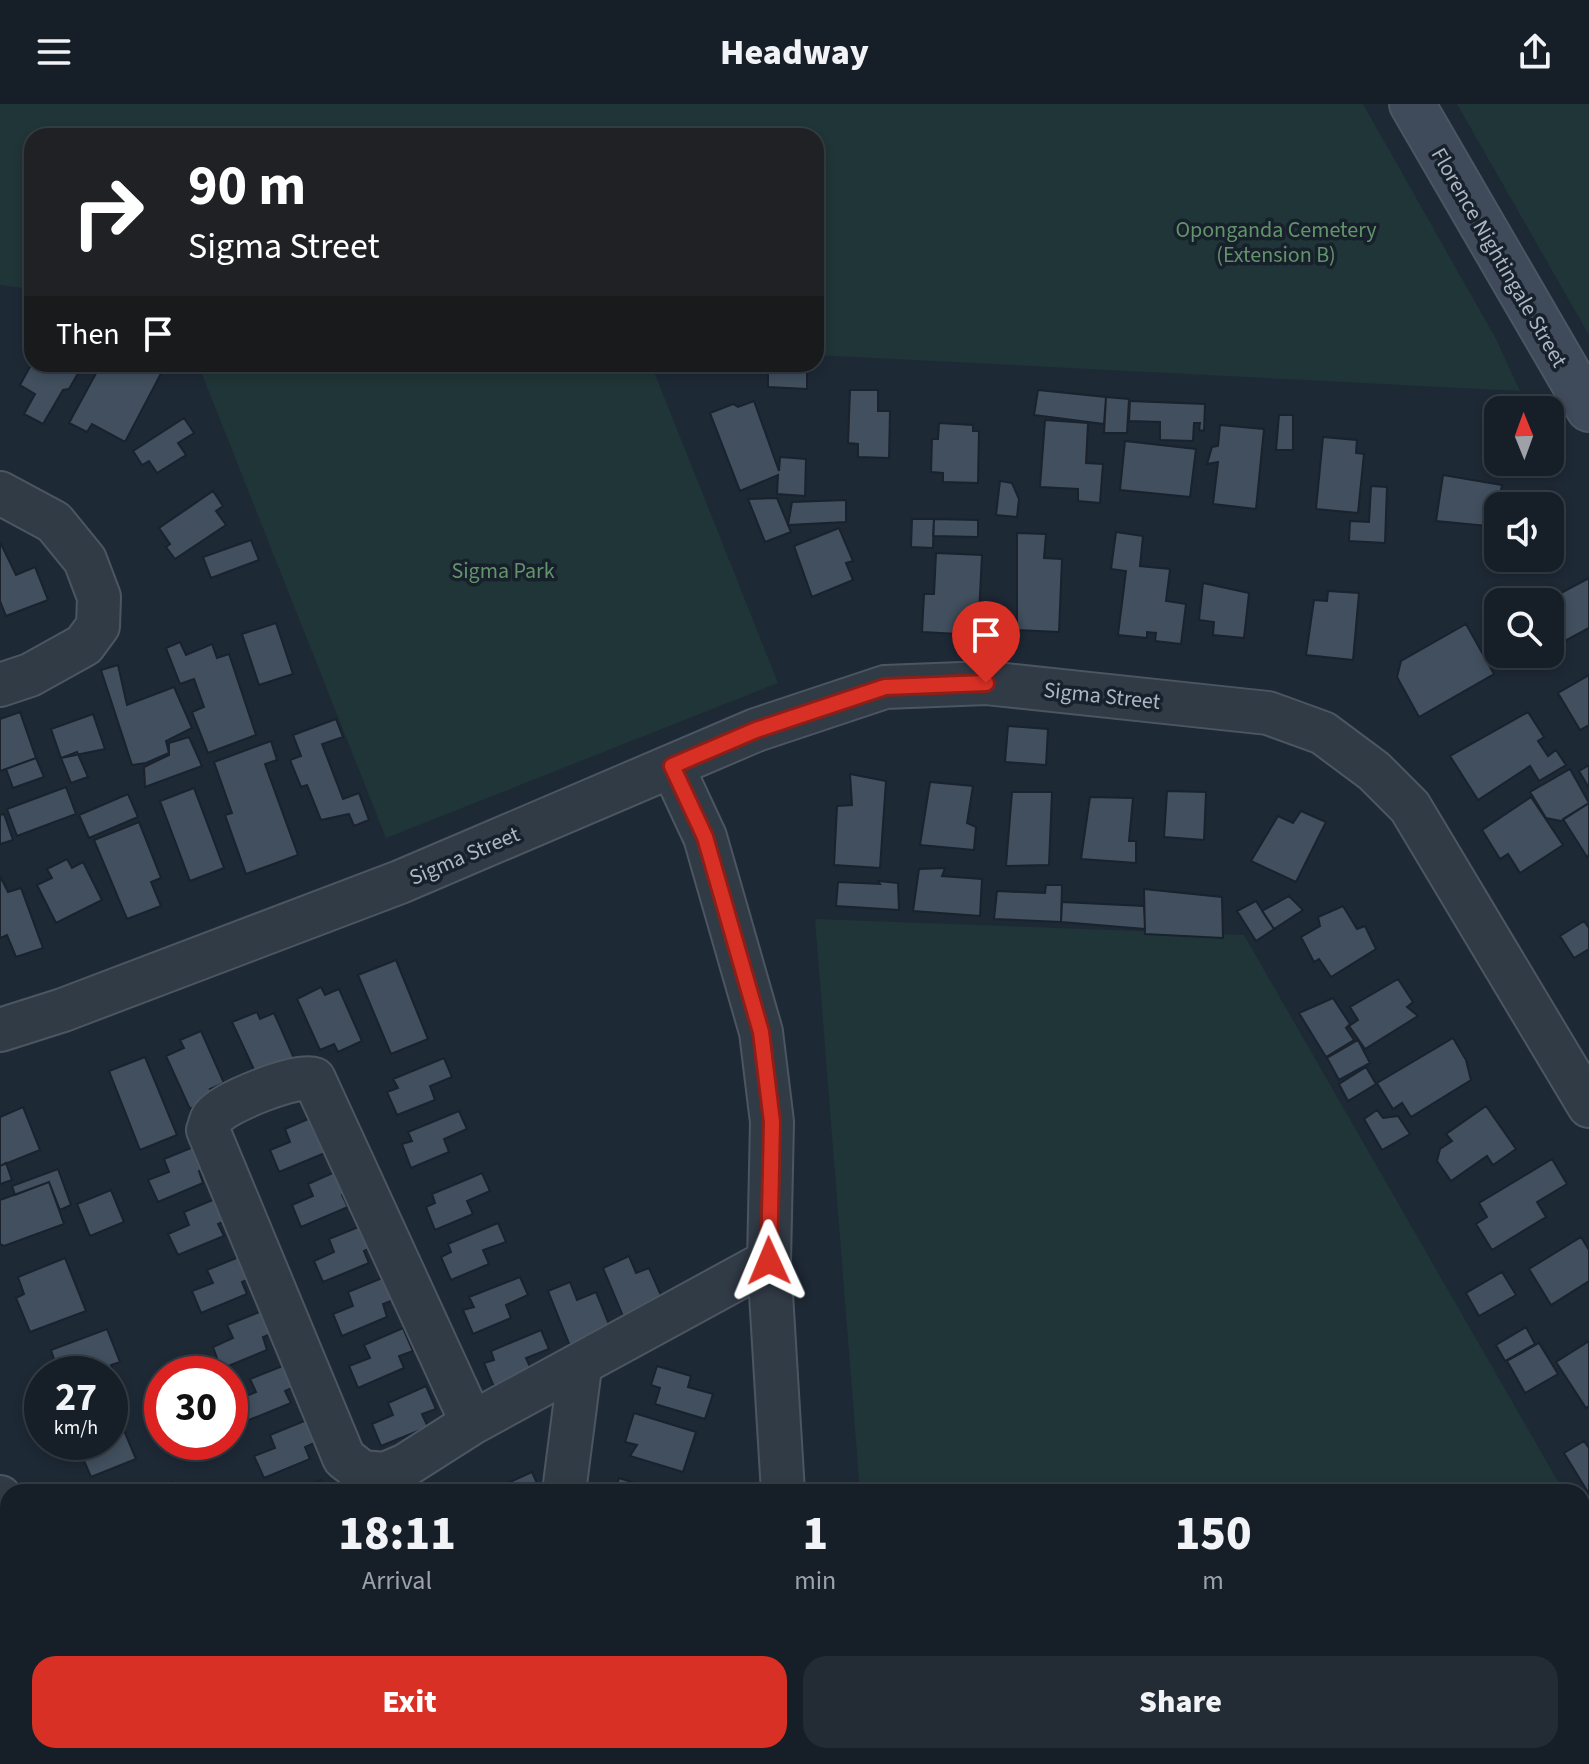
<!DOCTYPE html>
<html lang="en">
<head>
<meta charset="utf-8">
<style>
	:root { --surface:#161f28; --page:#232c34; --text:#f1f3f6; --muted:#9ea2a8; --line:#353d45; --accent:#d93025 }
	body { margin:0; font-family:"Source Sans 3",sans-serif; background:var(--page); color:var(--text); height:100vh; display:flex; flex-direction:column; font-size:30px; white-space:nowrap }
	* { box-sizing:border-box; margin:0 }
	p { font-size:26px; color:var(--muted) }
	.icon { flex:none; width:44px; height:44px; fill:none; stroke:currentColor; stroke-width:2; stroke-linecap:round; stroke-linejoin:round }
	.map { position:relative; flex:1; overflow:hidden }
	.panel { position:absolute; left:0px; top:1380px; width:1590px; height:280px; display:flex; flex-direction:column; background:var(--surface); border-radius:24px 24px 0 0; box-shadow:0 4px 12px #0003,0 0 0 2px var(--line) }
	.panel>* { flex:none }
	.hud { position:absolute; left:24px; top:24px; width:800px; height:244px; border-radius:24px; box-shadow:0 4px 12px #0003,0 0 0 2px var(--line); background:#202124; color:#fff; overflow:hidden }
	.needle { width:52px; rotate:359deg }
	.fabs { position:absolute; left:1484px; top:292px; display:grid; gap:16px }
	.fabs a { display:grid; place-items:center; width:80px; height:80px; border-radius:16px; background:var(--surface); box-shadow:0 4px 12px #0003,0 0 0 2px var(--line); font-size:40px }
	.speed { position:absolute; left:24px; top:1252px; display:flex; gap:16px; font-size:40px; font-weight:700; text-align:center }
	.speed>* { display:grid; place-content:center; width:104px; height:104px; border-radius:50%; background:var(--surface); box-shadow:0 4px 12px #0003,0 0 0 2px var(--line); line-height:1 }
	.speed small { font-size:20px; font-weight:400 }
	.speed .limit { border:12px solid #d22; background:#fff; color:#111 }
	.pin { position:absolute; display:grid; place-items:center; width:68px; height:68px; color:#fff; margin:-82px -34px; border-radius:50% 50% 50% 0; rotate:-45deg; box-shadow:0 0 8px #0007 }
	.pin .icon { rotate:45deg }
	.me { position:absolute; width:88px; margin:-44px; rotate:359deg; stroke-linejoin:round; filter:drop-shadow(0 0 6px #0008) }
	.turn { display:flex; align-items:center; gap:28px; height:168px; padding:0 32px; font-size:36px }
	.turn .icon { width:104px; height:104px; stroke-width:2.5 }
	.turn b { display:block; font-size:56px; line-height:68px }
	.then { display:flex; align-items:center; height:76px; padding:0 32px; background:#0003; gap:16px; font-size:30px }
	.eta { display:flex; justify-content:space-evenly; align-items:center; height:136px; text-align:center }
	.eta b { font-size:48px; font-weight:800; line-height:56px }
	.button { display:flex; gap:16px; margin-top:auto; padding:16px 32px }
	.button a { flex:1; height:92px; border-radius:24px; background:var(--accent); color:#fff; font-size:32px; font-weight:800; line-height:92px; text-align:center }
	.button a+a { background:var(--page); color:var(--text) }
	header { display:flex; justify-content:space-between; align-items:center; height:104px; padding:0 32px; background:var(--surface); font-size:36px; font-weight:800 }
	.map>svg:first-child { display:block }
	.green { fill:#203537 }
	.building { fill:#414f5e; stroke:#19222d; stroke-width:2 }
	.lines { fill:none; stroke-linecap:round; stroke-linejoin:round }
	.minor-casing { stroke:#4c5662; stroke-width:46 }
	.secondary-casing { stroke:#4c5662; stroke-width:48 }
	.minor { stroke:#313b46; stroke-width:42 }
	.secondary { stroke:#3f4a5a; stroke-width:44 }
	.route-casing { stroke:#8d1f18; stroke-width:20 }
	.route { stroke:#d93025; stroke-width:14 }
	.labels { text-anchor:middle; stroke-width:7; stroke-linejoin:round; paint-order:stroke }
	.park-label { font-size:22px; fill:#62946b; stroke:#17202b }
	.street-label { font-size:22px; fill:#abb6c4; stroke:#17202b }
</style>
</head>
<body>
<header><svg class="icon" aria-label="menu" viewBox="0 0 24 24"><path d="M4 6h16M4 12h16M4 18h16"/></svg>Headway<svg class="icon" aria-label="share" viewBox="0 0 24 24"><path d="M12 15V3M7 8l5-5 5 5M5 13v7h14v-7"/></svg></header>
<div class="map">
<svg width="1589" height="1660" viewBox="0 0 1589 1660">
	<rect width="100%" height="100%" fill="#1e2936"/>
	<path class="green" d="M0 0H1363L1496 235 1520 287 816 251V32H32V185L0 181Z
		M1457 0H1589V231Z
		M198 260H651L778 579 386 734Z
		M815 815 1244 831 1564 1388H860Z
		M1582 1419 1589 1431V1660H926L912 1652H1582Z
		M0 1466 8 1488V1652H69L72 1660H0Z"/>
	<path class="building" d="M32 259 69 260 80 266 69 285 63 286 43 320 24 310 35 290 20 281Z
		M101 260H166L125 338 92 320 87 328 69 319Z
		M768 265 807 266V285L768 283Z
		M850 286H878V307H890L889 354 858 353V340L848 339Z
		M1038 286 1106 293 1104 320 1034 311Z
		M1106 293 1129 295 1127 329H1104Z
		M754 297 779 367 780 353 806 355 805 392 777 390 778 371 740 387 710 309 733 300 738 303Z
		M1130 297 1205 300 1204 327 1199 326 1200 319H1194L1193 337 1160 336V318L1129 317Z
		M1279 311H1293V346H1276Z
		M184 314 194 329 178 339 186 351 157 369 149 357 142 361 133 347Z
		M1045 316 1088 319 1086 359 1103 360 1100 399 1078 397V385L1040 383Z
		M939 319 973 321V327H979L978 379 943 378V369L931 368 932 335H938Z
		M1220 321 1264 325 1256 405 1213 400 1218 358 1207 360 1212 343 1218 342Z
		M1323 333 1357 336 1356 349 1364 350 1358 409 1316 405Z
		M1125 337 1196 345 1190 393 1120 386Z
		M1443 371 1502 381 1499 396 1505 397 1504 402H1498V423L1436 417Z
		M1000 377 1012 379 1019 395 1017 413 996 411Z
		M1371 382 1387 383 1385 439 1349 437 1350 417 1369 418Z
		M213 387 223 402 216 407 226 421 175 455 166 443 170 440 159 424Z
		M777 394 791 428 765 438 748 395Z
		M846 396V418L788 421 792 398Z
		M912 415H934L933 444 911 443Z
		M934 415 978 416V433L933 432Z
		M839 424 853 457 846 459 853 476 812 493 794 442Z
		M1116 428 1143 432 1140 462 1170 465 1166 497 1186 500 1181 540 1155 537 1156 529 1147 528V534L1118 531 1126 467 1111 465Z
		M1017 429 1046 430 1044 454 1062 455 1059 528 1017 526Z
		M251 436 259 456 211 474 203 453Z
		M0 438 16 471 35 463 48 496 6 512 0 497Z
		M936 449 982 451 978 531 922 528 924 490H934Z
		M1589 474V524L1550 545V498H1544Z
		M1203 479 1249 489 1244 534 1213 531 1214 518 1199 516Z
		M1328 487 1359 489 1353 556 1306 551 1314 496 1327 497Z
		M276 519 293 570 259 581 242 530Z
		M1466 520 1494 570 1419 613 1397 573 1401 557Z
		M180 538 186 551 212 540 217 554 229 550 256 631 208 649 192 608 204 603 194 575 180 580 166 544Z
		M118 561 127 601 174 583 192 624 166 637 169 649 146 659 132 661 101 566Z
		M1589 571V621L1580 626 1558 589Z
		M20 608 36 654 0 667V615Z
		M1528 608 1544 633 1538 637 1548 652 1556 646 1566 661 1539 677 1530 662 1478 696 1450 652Z
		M93 610 105 645 61 654 51 625Z
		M336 615 343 633 322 640 343 695 359 689 369 716 354 722 349 710 321 716 307 681 301 683 290 656 301 652 293 631Z
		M1008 622 1048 625 1046 661 1005 658Z
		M189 633 202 662 145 683 144 663 169 651V639Z
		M271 637 277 656 265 660 298 751 246 770 225 711 232 709 214 658Z
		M77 648 88 673 71 679 61 654Z
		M36 654 44 673 13 684 6 665Z
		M1589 661V684L1579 667Z
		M1570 665 1589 699 1561 717 1546 714 1530 688Z
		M850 670 886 677 880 764 834 761 837 702 852 701Z
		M930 678 973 682 967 719 976 723 974 746 920 741Z
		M66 683 76 710 17 732 7 705Z
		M194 684 224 764 190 777 160 697Z
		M1167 687 1206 688 1204 736 1164 733Z
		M1012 688H1052L1049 761 1006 762Z
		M128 690 138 713 89 734 79 711Z
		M1090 693 1133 694 1129 737H1136V759L1081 755Z
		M1531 693 1563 741 1520 769 1508 750 1500 755 1482 726Z
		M1589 699V751L1587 753 1563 715Z
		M1301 707 1326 718 1296 778 1251 757 1278 712 1293 719Z
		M4 710 13 736 0 740V711Z
		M139 718 161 774 151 778 161 802 127 815 94 736Z
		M67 755 72 764 83 758 102 796 56 819 37 781 52 774 47 765Z
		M945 764 942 772 982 775 980 812 913 807 919 765Z
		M0 772 8 788 21 784 43 844 16 853 7 831 0 834Z
		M878 777 898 779 899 806 836 802 838 778 880 780Z
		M1046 781H1062L1061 818 994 815 997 787 1045 789Z
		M1144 785 1222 793 1223 834 1145 830Z
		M1289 792 1303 806 1274 825 1262 807Z
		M1256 797 1274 825 1256 837 1237 807Z
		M1062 798 1144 802 1145 825 1061 818Z
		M1343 802 1357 825 1365 822 1376 845 1331 873 1319 855 1314 858 1301 833 1320 822 1318 813Z
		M1584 817 1589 824V845L1574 854 1560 832Z
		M396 856 428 935 391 950 358 871Z
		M1398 875 1413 898 1407 903 1418 912 1365 945 1349 922 1358 916 1350 903Z
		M321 883 325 891 339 885 362 937 338 948 334 940 320 946 297 895Z
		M1333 894 1350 920 1346 924 1354 936 1326 953 1299 909Z
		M257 908 260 915 274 909 297 961 256 970 232 918Z
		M201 927 224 979 210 985 214 994 190 1005 166 952 184 944 180 936Z
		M1453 934 1466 956 1471 976 1411 1013 1402 999 1393 1005 1377 979Z
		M1358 936 1370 959 1339 976 1327 954Z
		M145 953 177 1031 140 1046 109 967Z
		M444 954 452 973 430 982 435 996 397 1011 387 988 398 984 393 975Z
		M1366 963 1376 980 1348 997 1339 980Z
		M1486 1002 1516 1045 1493 1061 1487 1052 1451 1077 1437 1057 1440 1045 1452 1037 1446 1030Z
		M23 1003 40 1046 0 1062V1013Z
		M1377 1006 1383 1014 1398 1012 1410 1030 1382 1046 1364 1015Z
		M459 1007 467 1025 444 1035 449 1048 411 1064 402 1040 412 1037 408 1028Z
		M324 1008 320 1036 325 1049 279 1068 270 1046 290 1038 285 1025Z
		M203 1039 212 1061 199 1067 203 1079 158 1098 148 1076 169 1068 164 1055Z
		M1552 1055 1567 1080 1537 1098 1546 1113 1492 1146 1476 1120 1487 1113 1479 1099Z
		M6 1059 12 1076 0 1080V1062Z
		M346 1063 356 1086 342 1091 348 1103 301 1123 292 1101 313 1092 308 1080Z
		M58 1065 71 1101 60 1106 49 1078 15 1091 12 1082Z
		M482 1069 490 1087 467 1097 473 1110 435 1126 426 1103 435 1099 432 1090Z
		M49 1078 64 1120 4 1142 0 1140V1096Z
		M111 1086 124 1118 90 1132 77 1100Z
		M222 1092 232 1114 218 1120 224 1132 178 1151 168 1130 189 1121 184 1108Z
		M368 1119 377 1141 364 1147 369 1159 323 1178 314 1157 334 1148 329 1135Z
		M498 1119 506 1138 483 1146 489 1160 451 1176 441 1153 451 1148 448 1140Z
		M1581 1133 1589 1146V1177L1551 1201 1529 1165Z
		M246 1150 256 1172 242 1178 247 1190 201 1209 192 1187 213 1179 207 1166Z
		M629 1152 636 1169 649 1164 667 1205 627 1222 603 1164Z
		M65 1154 86 1207 30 1228 16 1194 24 1190 18 1173Z
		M1502 1168 1516 1191 1479 1212 1466 1189Z
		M387 1172 396 1195 383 1200 387 1213 342 1232 333 1210 353 1202 348 1188Z
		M520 1173 528 1191 506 1201 511 1214 473 1230 463 1206 474 1203 469 1193Z
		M570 1178 577 1196 596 1188 611 1225 570 1242 548 1187Z
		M267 1205 276 1228 263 1233 267 1246 221 1265 213 1243 233 1234 227 1221Z
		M1526 1223 1535 1240 1505 1257 1496 1241Z
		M403 1224 413 1247 399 1252 404 1264 358 1284 349 1262 370 1254 364 1241Z
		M107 1225 120 1258 111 1261 117 1276 110 1279V1270H51L57 1264 51 1246Z
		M541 1226 549 1245 526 1254 532 1267 494 1283 484 1259 494 1256 491 1247Z
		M1589 1237V1302L1586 1304 1556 1258Z
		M1539 1239 1558 1270 1525 1289 1507 1257Z
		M290 1259 299 1281 285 1287 291 1299 244 1318 235 1297 256 1288 250 1275Z
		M657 1262 691 1272 688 1283 713 1290 705 1315 655 1300 660 1284 651 1281Z
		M426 1282 436 1305 422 1310 428 1323 381 1342 372 1320 393 1311 388 1299Z
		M634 1309 696 1328 683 1368 630 1352 637 1341 625 1338Z
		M118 1312 136 1355 91 1373 76 1338H110V1315Z
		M309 1315 319 1337 305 1343 310 1355 264 1374 254 1352 275 1344 270 1331Z
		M1584 1337 1589 1344V1390L1564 1349Z
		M532 1368 541 1388H504L501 1382Z
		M619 1374 663 1388H614Z
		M321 1376 326 1388H293Z
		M173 1378 177 1388H140L147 1385 149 1388Z
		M178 1652H267L268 1653 249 1660H181Z
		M275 1652H314L292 1660H278Z
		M571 1652 580 1660H559Z"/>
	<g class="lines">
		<defs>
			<path id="minor" d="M0 389 54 418 85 456 99 493 98 522 84 541 30 571 0 581
				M672 662 705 733 761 928 772 1018 769 1157 783 1388
				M0 926 63 906 400 778 756 626 885 583 986 579 1268 609 1323 629 1374 667 1410 703 1589 1002
				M472 1319 314 975C298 969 224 998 213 1013 210 1017 210 1022 208 1026L344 1354 362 1368 385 1370 406 1361 472 1319 769 1157
				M564 1388 580 1263
				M0 1393 8 1413
				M99 1652 102 1660
				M465 1652 468 1660
				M798 1652V1660"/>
			<path id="secondary" d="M1412 0 1589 305"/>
		</defs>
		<use href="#minor" class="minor-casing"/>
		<use href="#secondary" class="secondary-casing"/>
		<use href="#minor" class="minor"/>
		<use href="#secondary" class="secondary"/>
	</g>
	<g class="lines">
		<defs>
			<path id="route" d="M769 1157 772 1018 761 928 705 733 672 662 756 626 885 583 986 579"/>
		</defs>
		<use href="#route" class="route-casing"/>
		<use href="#route" class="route"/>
	</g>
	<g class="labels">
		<g class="park-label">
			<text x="1276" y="133">Oponganda Cemetery<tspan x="1276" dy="25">(Extension B)</tspan></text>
			<text x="503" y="474">Sigma Park</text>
		</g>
		<g class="street-label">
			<text transform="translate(1500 153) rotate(60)" y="8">Florence Nightingale Street</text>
			<text transform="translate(1102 591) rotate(6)" y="8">Sigma Street</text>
			<text transform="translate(464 751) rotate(-23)" y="8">Sigma Street</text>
		</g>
	</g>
</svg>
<div class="fabs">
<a><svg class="needle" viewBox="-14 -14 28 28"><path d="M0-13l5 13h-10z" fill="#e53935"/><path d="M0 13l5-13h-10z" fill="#9ea2a8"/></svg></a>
<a><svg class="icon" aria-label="sound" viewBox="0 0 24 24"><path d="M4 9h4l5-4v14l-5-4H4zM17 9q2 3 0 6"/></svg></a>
<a><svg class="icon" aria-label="search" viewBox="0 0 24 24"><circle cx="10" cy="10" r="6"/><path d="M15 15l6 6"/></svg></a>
</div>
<div class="speed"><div>27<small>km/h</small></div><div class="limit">30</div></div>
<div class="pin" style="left:986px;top:579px;background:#d93025"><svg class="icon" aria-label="arrive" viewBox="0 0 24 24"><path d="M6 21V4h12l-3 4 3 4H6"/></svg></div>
<svg class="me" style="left:769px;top:1157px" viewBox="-20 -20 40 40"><path d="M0-17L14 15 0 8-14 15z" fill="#d93025" stroke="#fff" stroke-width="4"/></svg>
<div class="hud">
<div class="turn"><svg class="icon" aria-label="right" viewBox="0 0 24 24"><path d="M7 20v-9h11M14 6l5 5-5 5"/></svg><div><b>90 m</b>Sigma Street</div></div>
<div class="then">Then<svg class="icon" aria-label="arrive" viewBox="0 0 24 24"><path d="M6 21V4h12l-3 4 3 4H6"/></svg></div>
</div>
<section class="panel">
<div class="eta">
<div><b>18:11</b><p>Arrival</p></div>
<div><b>1</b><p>min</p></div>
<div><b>150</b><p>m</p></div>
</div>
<div class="button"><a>Exit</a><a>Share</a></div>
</section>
</div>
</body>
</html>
